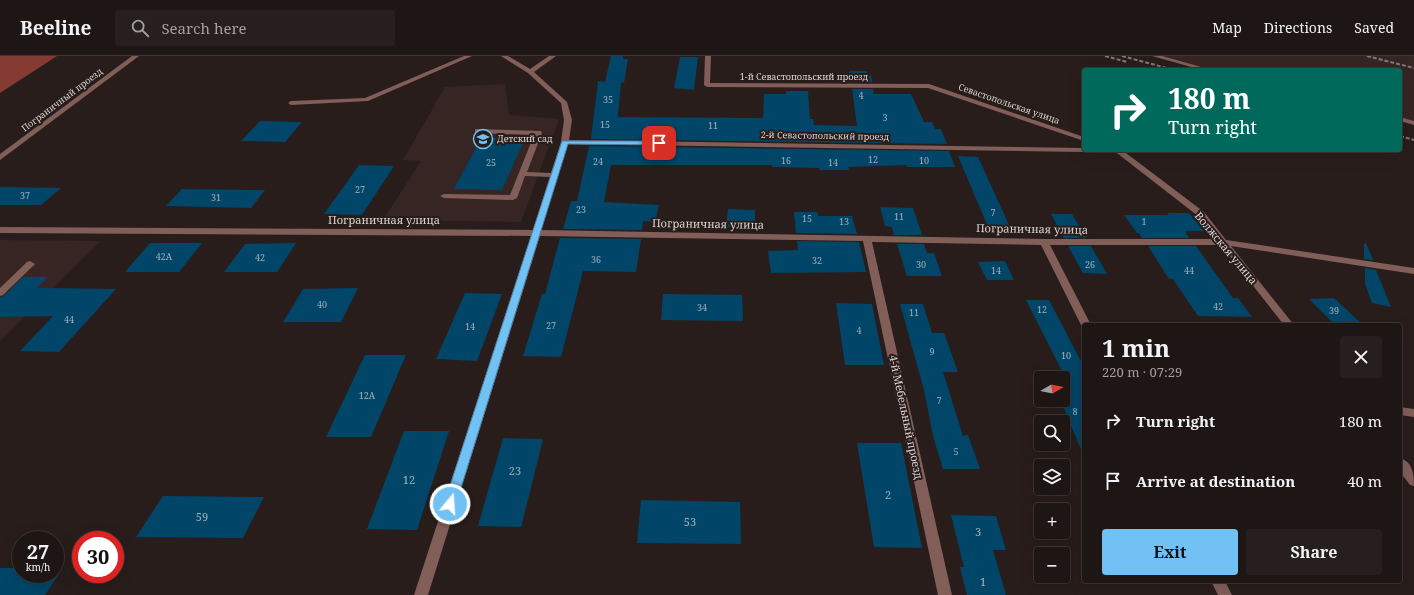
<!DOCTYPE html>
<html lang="en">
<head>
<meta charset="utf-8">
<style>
	:root { --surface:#1e1614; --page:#261f1d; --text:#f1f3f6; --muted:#a19fa0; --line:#3c3534; --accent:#72c1f5 }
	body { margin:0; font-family:"Noto Serif",serif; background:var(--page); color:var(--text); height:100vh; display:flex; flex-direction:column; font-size:15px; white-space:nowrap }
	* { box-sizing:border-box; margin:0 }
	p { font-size:13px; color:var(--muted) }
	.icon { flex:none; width:22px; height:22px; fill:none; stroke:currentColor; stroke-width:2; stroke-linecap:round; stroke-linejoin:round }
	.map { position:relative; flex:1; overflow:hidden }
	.panel { position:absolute; left:1082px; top:267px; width:320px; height:260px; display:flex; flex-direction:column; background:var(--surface); border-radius:4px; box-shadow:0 4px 16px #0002,0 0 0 1px var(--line) }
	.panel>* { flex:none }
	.hud { position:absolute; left:1082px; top:12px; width:320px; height:84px; border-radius:4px; box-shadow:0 4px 16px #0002,0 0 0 1px var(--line); background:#00695c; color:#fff; overflow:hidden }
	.needle { width:26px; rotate:80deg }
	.fabs { position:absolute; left:1034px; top:315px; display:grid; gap:8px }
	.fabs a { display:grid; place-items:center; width:36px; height:36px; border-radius:4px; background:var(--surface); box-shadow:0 4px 16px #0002,0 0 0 1px var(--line); font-size:20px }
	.speed { position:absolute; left:12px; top:475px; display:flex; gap:8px; font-size:20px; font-weight:700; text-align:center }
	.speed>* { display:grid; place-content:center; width:52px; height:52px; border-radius:50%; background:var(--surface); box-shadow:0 4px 16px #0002,0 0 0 1px var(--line); line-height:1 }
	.speed small { font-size:10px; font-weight:400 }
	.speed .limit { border:6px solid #d22; background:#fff; color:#111 }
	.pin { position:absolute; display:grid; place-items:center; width:34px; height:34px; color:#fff; margin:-17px; border-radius:8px; box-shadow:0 2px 6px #0006 }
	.me { position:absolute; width:44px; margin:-22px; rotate:18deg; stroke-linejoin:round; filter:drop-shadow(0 0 3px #0008) }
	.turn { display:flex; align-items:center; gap:14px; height:84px; padding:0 20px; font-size:18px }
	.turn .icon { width:52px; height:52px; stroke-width:2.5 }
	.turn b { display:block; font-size:28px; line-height:34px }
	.round { display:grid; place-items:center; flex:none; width:42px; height:42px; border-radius:4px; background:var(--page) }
	.overview { display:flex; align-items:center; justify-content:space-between; height:68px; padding:0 20px }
	h1 { font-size:24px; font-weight:700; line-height:30px }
	.cta { display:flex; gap:8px; margin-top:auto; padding:8px 20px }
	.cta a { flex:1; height:46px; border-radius:4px; background:var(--accent); color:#111; font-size:16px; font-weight:700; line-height:46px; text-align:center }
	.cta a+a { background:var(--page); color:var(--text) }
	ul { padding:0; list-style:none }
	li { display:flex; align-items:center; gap:12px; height:60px; padding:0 20px }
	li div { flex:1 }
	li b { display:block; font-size:15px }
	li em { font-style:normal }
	header { display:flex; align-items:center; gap:24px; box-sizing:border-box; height:56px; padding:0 20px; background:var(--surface); border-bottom:1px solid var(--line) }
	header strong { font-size:19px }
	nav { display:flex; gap:22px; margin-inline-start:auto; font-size:14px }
	.search { width:280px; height:36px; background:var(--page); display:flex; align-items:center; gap:10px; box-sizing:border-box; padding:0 14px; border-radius:4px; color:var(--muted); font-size:15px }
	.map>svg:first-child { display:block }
	.built { fill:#362522 }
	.forest { fill:#863b32 }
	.building { fill:#014669 }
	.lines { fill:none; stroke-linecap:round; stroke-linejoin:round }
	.minor { fill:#825e59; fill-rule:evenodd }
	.rail { stroke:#827877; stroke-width:2; stroke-dasharray:4 2; stroke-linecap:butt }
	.route { fill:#72c1f5; stroke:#4a7d9f }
	.labels { text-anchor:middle; stroke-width:4; stroke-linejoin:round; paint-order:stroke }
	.far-street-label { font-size:9px; fill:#dcd4d3; stroke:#281d1b }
	.number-label { font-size:9px; fill:#a5b0b8 }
	.far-poi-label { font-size:9px; fill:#dcd4d3; stroke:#281d1b; text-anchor:start }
	.street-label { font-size:11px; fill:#dcd4d3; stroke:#281d1b }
	.near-number-label { font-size:11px; fill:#a5b0b8 }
</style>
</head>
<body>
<header>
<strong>Beeline</strong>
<div class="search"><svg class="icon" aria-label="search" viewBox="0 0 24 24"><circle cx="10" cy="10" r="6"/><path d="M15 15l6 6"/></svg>Search here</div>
<nav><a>Map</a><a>Directions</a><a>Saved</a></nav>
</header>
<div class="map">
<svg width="1414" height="539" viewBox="0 0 1414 539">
	<rect width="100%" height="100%" fill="#281d1b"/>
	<path class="built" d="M1155 0H1414V67L1400 63V14H1209Z
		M505 28 509 59 559 63 521 166 383 164 421 105 403 104 445 31Z
		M0 184 100 185 0 285Z"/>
	<path class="forest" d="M0 0H57L0 37Z"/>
	<path class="building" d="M611 0H623V3H628L624 27 621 26 618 61 763 62 764 38H786V35H808L810 63H813L814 69 857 70 852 33H873L874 38H911L924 66H932L935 73H941L947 88 591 83 598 25 605 26Z
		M680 1H698L694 34 674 32Z
		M849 15H867L868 19H871L872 26H850Z
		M260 65 302 66 285 86 241 85Z
		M481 82H525L502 134 454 133Z
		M589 90 949 95 955 111H907V109L848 111 849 114H820L819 112 772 111V109H611L604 146 659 149 655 166 643 165 642 174 563 173 571 145H577Z
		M958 100 978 101 1010 171H988Z
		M359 109 394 110 362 159 324 158Z
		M0 131 61 132 41 149H0Z
		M182 133 265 134 251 152 166 150Z
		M880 151 913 152 922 179H894L892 171 885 170Z
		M728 153 755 154V172L726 171Z
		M794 156H817L818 160H852L857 178 796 177Z
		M1167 157H1189L1204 175H1185L1189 182H1142L1139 177H1137L1124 159H1169Z
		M1051 158H1072L1086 182H1064Z
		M560 182 641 183 636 216 583 215 561 301 523 300 542 238H545Z
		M797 185 859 186 866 216 771 217 768 195 798 194Z
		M150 187H202L179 216H125Z
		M296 187 277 216H224L245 188Z
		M1366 187 1373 204 1364 203V188Z
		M897 188H924L927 197H934L942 220H907Z
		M1068 190H1091L1107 218 1083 217Z
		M1148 190H1196L1233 242H1238L1252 261 1198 260 1173 223H1169Z
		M1005 205 1014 224H987L978 206Z
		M1365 212 1376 214 1391 251 1372 247 1365 228Z
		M23 221H48L37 232 116 233 59 296 20 295 53 260 0 261V241L4 240Z
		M358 232 341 266H283L303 233Z
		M465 237 502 238 477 305 436 303Z
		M663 238 742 239 743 265 661 264Z
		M1334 242 1360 266 1334 268 1309 243Z
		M1026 244H1049L1084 311V401L1063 350V317Z
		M836 247 872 248 884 309H845Z
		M900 248H923L932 277H944L958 316H943L963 380 968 379 980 413H943L933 380 924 334Z
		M365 299H406L371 381H326Z
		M404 375H449L417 474 367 473Z
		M503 382 543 383 521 471 478 470Z
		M857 387H901L922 492 874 491Z
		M163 440 264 441 243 482 136 481Z
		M641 444 740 446 741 488 637 487Z
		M951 459 996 460 1006 494H993L1006 539H967L960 511H964Z
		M0 512H21V518H59L45 539H0Z"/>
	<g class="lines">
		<path class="minor" d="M132 0H139L0 104V98Z
			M464 0H472L368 45 291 49 288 47 291 45 365 42Z
			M501 0H508L530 13 549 0H556L534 16 567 46 572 64 569 84 1084 92V94H1088L1084 96 568 88 541 174 1044 183H1216L1198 160 1113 94H1122L1204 156 1226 184 1414 212V218L1231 190 1294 269H1284L1221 189H1050L1091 269H1084V272L1081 269 1041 189 872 186 952 539H938L863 185 540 180 428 539H414L531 180 0 177V171L533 174 550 121 525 120 517 142 513 144 444 142 440 140 444 138 510 139 534 79 475 77V73H478L541 75 542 77 527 116 551 117 561 86 564 64 561 47 528 17Z
			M705 0H711L710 27 929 28 1084 81V85L928 32 707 31 704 29Z
			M1152 0H1162L1212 14H1202Z
			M1400 61 1414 65V69L1400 65Z
			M30 205 35 208 33 210 3 239 0 240V232L27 206Z
			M1400 351 1414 353V361L1400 359Z
			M1400 402C1413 406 1414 419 1414 430L1410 429 1400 416Z
			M1211 525H1225L1232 539H1218Z"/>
		<path class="rail" d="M1105 0 1127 6
			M1122 0 1174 14
			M1367 0 1414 12
			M1400 80 1414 84"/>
	</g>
	<path class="route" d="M562 85H659L663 87 659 89 568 88 456 448 454 452H446L444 448Z"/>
	<defs>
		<symbol id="school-ring" viewBox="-11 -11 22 22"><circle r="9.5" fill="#281d1b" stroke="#72c1f5" stroke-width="1.5"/><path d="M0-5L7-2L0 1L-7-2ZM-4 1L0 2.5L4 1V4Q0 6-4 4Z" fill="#72c1f5"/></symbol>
	</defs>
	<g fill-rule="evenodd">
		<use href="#school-ring" x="472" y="72" width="22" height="22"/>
	</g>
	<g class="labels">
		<g class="far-street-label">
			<text x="804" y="24">1-й Севастопольский проезд</text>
			<text transform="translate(62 44) rotate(-37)" y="3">Пограничный проезд</text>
			<text transform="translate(1009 48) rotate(19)" y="3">Севастопольская улица</text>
			<text transform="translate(825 80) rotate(1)" y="3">2-й Севастопольский проезд</text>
		</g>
		<g class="number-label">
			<text x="861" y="43">4</text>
			<text x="608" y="47">35</text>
			<text x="885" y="65">3</text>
			<text x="605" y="72">15</text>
			<text x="713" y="73">11</text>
			<text x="873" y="107">12</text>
			<text x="786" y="108">16</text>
			<text x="924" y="108">10</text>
			<text x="598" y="109">24</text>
			<text x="491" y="110">25</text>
			<text x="833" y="110">14</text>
			<text x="360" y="137">27</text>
			<text x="25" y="143">37</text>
			<text x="216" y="145">31</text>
			<text x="581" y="157">23</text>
			<text x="993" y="160">7</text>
			<text x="899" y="164">11</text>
			<text x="807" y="166">15</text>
			<text x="844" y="169">13</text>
			<text x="1144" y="169">1</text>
			<text x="164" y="204">42А</text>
			<text x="260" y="205">42</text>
			<text x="596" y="207">36</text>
			<text x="817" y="208">32</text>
			<text x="921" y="212">30</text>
			<text x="1090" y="212">26</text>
			<text x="996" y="218">14</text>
			<text x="1189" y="218">44</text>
			<text x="322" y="252">40</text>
			<text x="1218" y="254">42</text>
			<text x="702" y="255">34</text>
			<text x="1042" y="257">12</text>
			<text x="1334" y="258">39</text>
			<text x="914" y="260">11</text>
			<text x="69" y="267">44</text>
			<text x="551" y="273">27</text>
			<text x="470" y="274">14</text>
			<text x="859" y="278">4</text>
			<text x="932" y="299">9</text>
			<text x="1066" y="303">10</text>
			<text x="367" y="343">12А</text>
			<text x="939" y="348">7</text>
			<text x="1075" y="359">8</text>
			<text x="956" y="399">5</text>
		</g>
		<g class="far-poi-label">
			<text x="497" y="86">Детский сад</text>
		</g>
		<g class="street-label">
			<text x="384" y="168">Пограничная улица</text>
			<text transform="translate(708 168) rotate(1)" y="4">Пограничная улица</text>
			<text transform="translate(1032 173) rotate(1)" y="4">Пограничная улица</text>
			<text transform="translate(1226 192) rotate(50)" y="4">Волжская улица</text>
			<text transform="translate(906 361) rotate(78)" y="4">4-й Мебельный проезд</text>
		</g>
		<g class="near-number-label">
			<text x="515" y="419">23</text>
			<text x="409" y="428">12</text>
			<text x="888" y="443">2</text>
			<text x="202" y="465">59</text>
			<text x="690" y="470">53</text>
			<text x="978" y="480">3</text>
			<text x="983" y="530">1</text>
		</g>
	</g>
</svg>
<div class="fabs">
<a><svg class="needle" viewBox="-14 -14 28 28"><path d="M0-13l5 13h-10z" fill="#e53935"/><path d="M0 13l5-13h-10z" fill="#a19fa0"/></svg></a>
<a><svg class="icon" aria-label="search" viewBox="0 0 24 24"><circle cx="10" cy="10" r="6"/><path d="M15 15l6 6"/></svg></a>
<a><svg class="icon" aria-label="layers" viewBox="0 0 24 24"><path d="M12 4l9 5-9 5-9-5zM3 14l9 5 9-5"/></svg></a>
<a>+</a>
<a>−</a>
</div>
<div class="speed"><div>27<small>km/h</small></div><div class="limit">30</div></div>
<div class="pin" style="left:659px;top:87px;background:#d93025"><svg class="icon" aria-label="arrive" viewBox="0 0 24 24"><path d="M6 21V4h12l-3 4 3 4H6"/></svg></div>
<svg class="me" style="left:450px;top:448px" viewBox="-20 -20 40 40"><circle r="17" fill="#72c1f5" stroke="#fff" stroke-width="3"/><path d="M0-11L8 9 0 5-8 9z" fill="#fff"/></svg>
<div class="hud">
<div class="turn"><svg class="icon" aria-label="right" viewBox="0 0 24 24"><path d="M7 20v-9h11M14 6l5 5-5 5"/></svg><div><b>180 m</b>Turn right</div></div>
</div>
<section class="panel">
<div class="overview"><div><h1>1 min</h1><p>220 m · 07:29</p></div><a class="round"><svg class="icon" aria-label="close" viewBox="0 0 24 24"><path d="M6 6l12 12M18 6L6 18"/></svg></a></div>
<ul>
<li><svg class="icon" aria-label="right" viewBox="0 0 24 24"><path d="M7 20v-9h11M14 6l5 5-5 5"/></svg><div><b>Turn right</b></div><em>180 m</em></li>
<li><svg class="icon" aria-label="arrive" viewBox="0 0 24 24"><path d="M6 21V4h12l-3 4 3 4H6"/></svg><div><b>Arrive at destination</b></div><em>40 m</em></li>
</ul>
<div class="cta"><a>Exit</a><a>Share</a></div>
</section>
</div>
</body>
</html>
